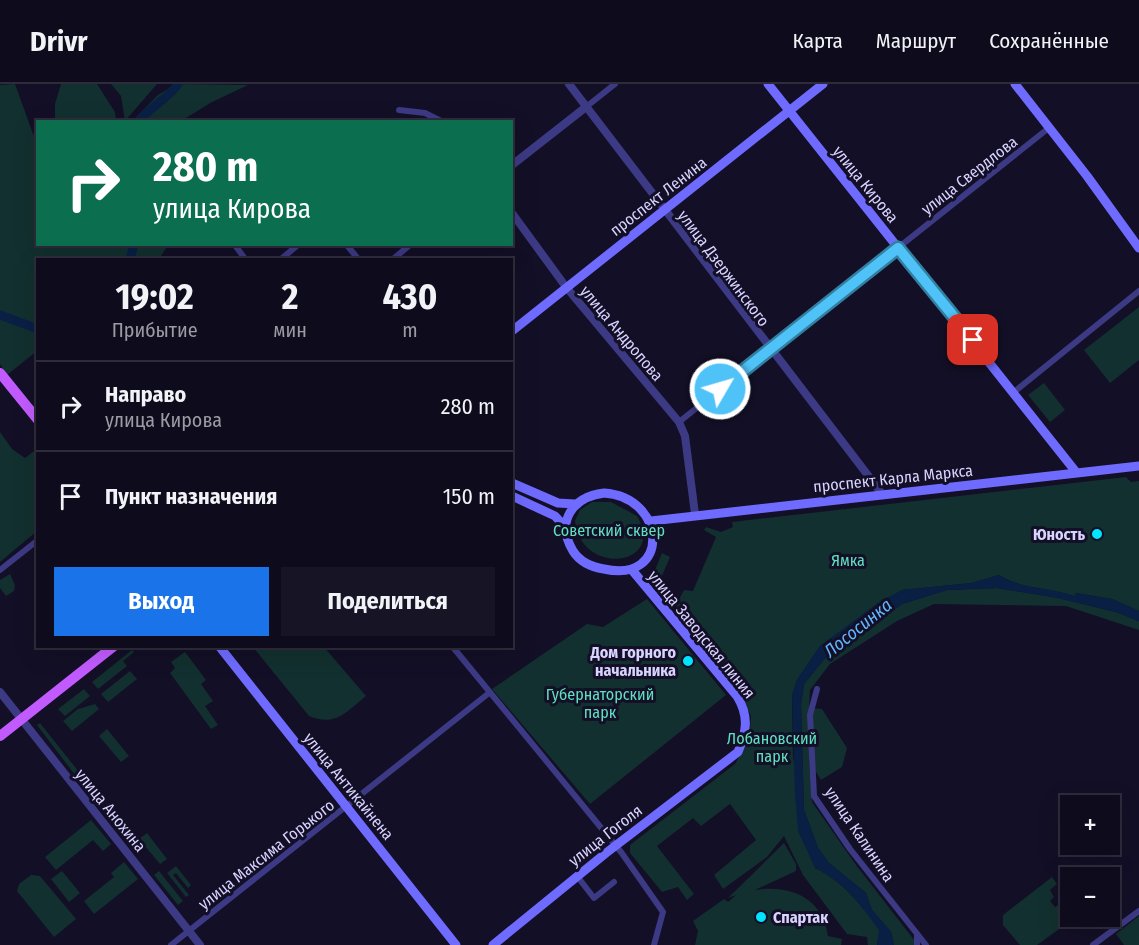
<!DOCTYPE html>
<html lang="ru">
<head>
<meta charset="utf-8">
<style>
	:root { --surface:#0e0b1c; --page:#171425; --text:#f1f3f6; --muted:#9b9ba3; --line:#2e2b3b; --accent:#1a73e8 }
	body { margin:0; font-family:"Fira Sans Condensed",sans-serif; background:var(--page); color:var(--text); height:100vh; display:flex; flex-direction:column; font-size:22px; white-space:nowrap }
	* { box-sizing:border-box; margin:0 }
	p { font-size:20px; color:var(--muted) }
	.icon { flex:none; width:33px; height:33px; fill:none; stroke:currentColor; stroke-width:2; stroke-linecap:round; stroke-linejoin:round }
	.map { position:relative; flex:1; overflow:hidden }
	.drawer { position:absolute; left:36px; top:174px; width:477px; height:390px; display:flex; flex-direction:column; background:var(--surface); border-radius:0px; box-shadow:0 6px 24px #0002,0 0 0 2px var(--line) }
	.drawer>* { flex:none }
	.top-card { position:absolute; left:36px; top:36px; width:477px; height:126px; border-radius:0px; box-shadow:0 6px 24px #0002,0 0 0 2px var(--line); background:#0b6e4f; color:#fff; overflow:hidden }
	.buttons { position:absolute; left:1060px; top:711px; display:grid; gap:12px }
	.buttons a { display:grid; place-items:center; width:60px; height:60px; border-radius:0px; background:var(--surface); box-shadow:0 6px 24px #0002,0 0 0 2px var(--line); font-size:30px }
	.pin { position:absolute; display:grid; place-items:center; width:51px; height:51px; color:#fff; margin:-26px; border-radius:12px; box-shadow:0 3px 9px #0006 }
	.me { position:absolute; width:66px; margin:-33px; rotate:52deg; stroke-linejoin:round; filter:drop-shadow(0 0 4px #0008) }
	.turn { display:flex; align-items:center; gap:21px; height:126px; padding:0 18px; font-size:27px }
	.turn .icon { width:78px; height:78px; stroke-width:2.5 }
	.turn b { display:block; font-size:42px; line-height:51px }
	.eta { display:flex; justify-content:space-evenly; align-items:center; height:102px; text-align:center }
	.eta b { font-size:36px; font-weight:700; line-height:42px }
	.button { display:flex; gap:12px; margin-top:auto; padding:12px 18px }
	.button a { flex:1; height:69px; border-radius:0px; background:var(--accent); color:#fff; font-size:24px; font-weight:700; line-height:69px; text-align:center }
	.button a+a { background:var(--page); color:var(--text) }
	ul { padding:0; list-style:none }
	li { display:flex; align-items:center; gap:18px; height:90px; padding:0 18px; border-top:2px solid var(--line) }
	li div { flex:1 }
	li b { display:block; font-size:22px }
	li em { font-style:normal }
	header { display:flex; align-items:center; gap:36px; box-sizing:border-box; height:84px; padding:0 30px; background:var(--surface); border-bottom:2px solid var(--line) }
	header strong { font-size:28px }
	nav { display:flex; gap:33px; margin-inline-start:auto; font-size:21px }
	.map>svg:first-child { display:block }
	.green { fill:#12302f }
	.water { fill:#0a1f44 }
	.lines { fill:none; stroke-linecap:round; stroke-linejoin:round }
	.river { stroke:#0a1f44; stroke-width:9 }
	.minor { stroke:#3d3a85; stroke-width:6 }
	.tertiary { stroke:#3d3a85; stroke-width:8 }
	.secondary { stroke:#6f6bff; stroke-width:9 }
	.primary { stroke:#c25bff; stroke-width:10 }
	.route-casing { stroke:#337fa1; stroke-width:15 }
	.route { stroke:#4fc3f7; stroke-width:10 }
	.poi-dot { fill:#00e5ff; stroke:#130f26; stroke-width:2 }
	.labels { text-anchor:middle; stroke-width:6; stroke-linejoin:round; paint-order:stroke }
	.street-label { font-size:16px; fill:#d9d4ff; stroke:#130f26 }
	.park-label { font-size:16px; fill:#5fe0c0; stroke:#130f26 }
	.poi-label { font-size:16px; font-weight:bold; fill:#d9d4ff; stroke:#130f26; text-anchor:end }
	.water-label { font-size:18px; font-style:italic; fill:#62b6ff; stroke:#130f26 }
</style>
</head>
<body>
<header>
<strong>Drivr</strong>
<nav><a>Карта</a><a>Маршрут</a><a>Сохранённые</a></nav>
</header>
<div class="map">
<svg width="1139" height="861" viewBox="0 0 1139 861">
	<rect width="100%" height="100%" fill="#130f26"/>
	<path class="green" d="M15 0 33 50 37 53 38 160 168 161 159 175 38 176 37 267 7 291 0 280V1Z
		M61 0H97L115 28 116 37H55V20Z
		M111 0H157L125 37 121 12Z
		M176 0 248 1 212 18 181 37H132L158 11Z
		M1139 223V276L1110 299 1084 266Z
		M1044 299 1065 326 1050 338 1028 311Z
		M0 348 12 365 25 374 38 364 37 447 0 478Z
		M1126 393 1131 398 1139 397V527L1112 515 1076 509 1075 513C1048 502 1025 507 999 491L972 499 902 506 820 562 797 596 792 611 793 673 811 774 815 784C843 797 861 821 880 846L877 861H868L867 853 847 850 803 791 784 752 767 773 723 805 714 791 756 756 730 720 701 742 693 734 657 762 694 810 687 816 678 803 662 808 630 769V761L735 680 749 656 751 632 738 606 667 516 671 512 677 519 684 506 693 507 716 453 704 446 706 443 721 448 733 443 732 438Z
		M592 418H611L637 432C667 483 581 493 575 437L580 426Z
		M662 469 670 473 659 499 653 491Z
		M10 490 15 501 14 507 6 512 0 504V496Z
		M997 504 1058 514 1116 528 1139 537V546L1066 522 934 520 897 537 830 580 810 606 809 624 822 625 847 664 842 683 821 696 809 676 812 718 856 781 918 861H894L891 848 872 826 866 809 829 779 818 764 804 726 801 620 804 600 825 574 902 520 947 506Z
		M647 515 726 611 590 720 492 605 587 540 603 543Z
		M253 563H324L366 612C346 628 336 643 309 632Z
		M132 566 134 568 123 577 127 582 98 605 92 598Z
		M185 568 206 596 201 600 213 617 205 622 218 641 211 645 170 589 175 584 171 578Z
		M130 587 137 595 108 618 101 610Z
		M84 605 90 612 65 632 58 625Z
		M95 620 99 625 72 647 63 637 78 625Z
		M40 639 79 688 75 691 37 641Z
		M107 645 129 672 121 678 99 652Z
		M91 736 111 760 103 767 93 756 56 786 45 773Z
		M147 749 167 775 160 780 139 755Z
		M784 759 796 780V787L755 806C792 800 823 815 828 852L842 855 841 861H695L698 847 693 837 724 815 728 818 736 811 728 814Z
		M124 778 138 795 94 830 84 817 114 793 111 789Z
		M176 782 191 801 188 804 176 789 173 791 189 811 186 813 167 789Z
		M62 787 80 809 69 818 51 795Z
		M159 787 183 817 178 821 154 791Z
		M31 791 40 792 76 835 54 853 17 807 19 800Z
		M1052 793 1057 800 1050 806 1054 813 1050 817 1055 823 1061 819 1073 835 1037 861H1020L1003 841V831Z
		M1139 832V861H1124L1116 850Z"/>
	<path class="water" d="M999 491C1025 507 1048 502 1075 512L1076 509 1112 515 1139 527V537L1116 528 1058 514 997 504 947 506 902 520 825 574 804 600 801 620 804 726 818 764 829 779 866 809 872 826 891 848 894 861H877L879 846C861 821 843 797 815 784L798 747 795 711 792 611 797 596 820 562 879 518 902 506 972 499Z"/>
	<g class="lines">
		<path class="river" d="M138 38C149 24 170 13 178 0
			M130 176 134 160
			M0 231 38 245"/>
		<path class="minor" d="M586 23 615 0
			M399 26 425 29 443 38
			M234 160 246 176
			M346 160 359 176
			M280 176 299 160
			M392 176 411 160
			M1014 308 1139 207
			M679 338 1050 43
			M0 486 38 456
			M452 562 621 768 663 828 654 861
			M817 605 810 631 814 712 850 765 926 861
			M577 792 594 814 614 798
			M171 861 489 609
			M917 861V851
			M1093 861 1139 827"/>
		<path class="tertiary" d="M569 0 883 411
			M512 81 586 23
			M512 129 566 203 679 338 685 352 695 430
			M0 608 200 861"/>
		<path class="secondary" d="M768 0 1076 388
			M1015 0 1087 92 1139 164
			M512 247 823 0
			M512 399 558 419 575 420
			M604 409C667 413 671 500 604 485 591 483 580 478 573 467 555 437 573 413 604 409Z
			M512 412 555 432 565 443
			M651 437 1139 382
			M219 562 456 861
			M493 861 606 769 738 668C747 647 749 632 737 612L632 486"/>
		<path class="primary" d="M0 289 38 336
			M0 652 114 562"/>
	</g>
	<g class="lines">
		<defs>
			<path id="route" d="M720 305 898 164 973 256"/>
		</defs>
		<use href="#route" class="route-casing"/>
		<use href="#route" class="route"/>
	</g>
	<g class="poi-dot">
		<circle cx="1097" cy="450" r="6"/>
		<circle cx="688" cy="577" r="6"/>
		<circle cx="761" cy="833" r="6"/>
	</g>
	<g class="labels">
		<g class="street-label">
			<text transform="translate(969 91) rotate(-38)" y="6">улица Свердлова</text>
			<text transform="translate(866 100) rotate(51)" y="6">улица Кирова</text>
			<text transform="translate(658 112) rotate(-38)" y="6">проспект Ленина</text>
			<text transform="translate(724 184) rotate(53)" y="6">улица Дзержинского</text>
			<text transform="translate(622 249) rotate(50)" y="6">улица Андропова</text>
			<text transform="translate(893 394) rotate(-6)" y="6">проспект Карла Маркса</text>
			<text transform="translate(702 550) rotate(51)" y="6">улица Заводская линия</text>
			<text transform="translate(349 702) rotate(51)" y="6">улица Антикайнена</text>
			<text transform="translate(111 726) rotate(51)" y="6">улица Анохина</text>
			<text transform="translate(860 750) rotate(56)" y="6">улица Калинина</text>
			<text transform="translate(605 751) rotate(-38)" y="6">улица Гоголя</text>
			<text transform="translate(266 770) rotate(-38)" y="6">улица Максима Горького</text>
		</g>
		<g class="park-label">
			<text x="609" y="452">Советский сквер</text>
			<text x="848" y="482">Ямка</text>
			<text x="600" y="616">Губернаторский<tspan x="600" dy="18">парк</tspan></text>
			<text x="772" y="660">Лобановский<tspan x="772" dy="18">парк</tspan></text>
		</g>
		<g class="poi-label">
			<text x="1085" y="456">Юность</text>
			<text x="676" y="574">Дом горного<tspan x="676" dy="18">начальника</tspan></text>
			<text x="773" y="839" text-anchor="start">Спартак</text>
		</g>
		<g class="water-label">
			<text transform="translate(858 544) rotate(-39)" y="6">Лососинка</text>
		</g>
	</g>
</svg>
<div class="buttons">
<a>+</a>
<a>−</a>
</div>
<div class="pin" style="left:973px;top:256px;background:#d93025"><svg class="icon" aria-label="arrive" viewBox="0 0 24 24"><path d="M6 21V4h12l-3 4 3 4H6"/></svg></div>
<svg class="me" style="left:720px;top:305px" viewBox="-20 -20 40 40"><circle r="17" fill="#4fc3f7" stroke="#fff" stroke-width="3"/><path d="M0-11L8 9 0 5-8 9z" fill="#fff"/></svg>
<div class="top-card">
<div class="turn"><svg class="icon" aria-label="right" viewBox="0 0 24 24"><path d="M7 20v-9h11M14 6l5 5-5 5"/></svg><div><b>280 m</b>улица Кирова</div></div>
</div>
<section class="drawer">
<div class="eta">
<div><b>19:02</b><p>Прибытие</p></div>
<div><b>2</b><p>мин</p></div>
<div><b>430</b><p>m</p></div>
</div>
<ul>
<li><svg class="icon" aria-label="right" viewBox="0 0 24 24"><path d="M7 20v-9h11M14 6l5 5-5 5"/></svg><div><b>Направо</b><p>улица Кирова</p></div><em>280 m</em></li>
<li><svg class="icon" aria-label="arrive" viewBox="0 0 24 24"><path d="M6 21V4h12l-3 4 3 4H6"/></svg><div><b>Пункт назначения</b></div><em>150 m</em></li>
</ul>
<div class="button"><a>Выход</a><a>Поделиться</a></div>
</section>
</div>
</body>
</html>
